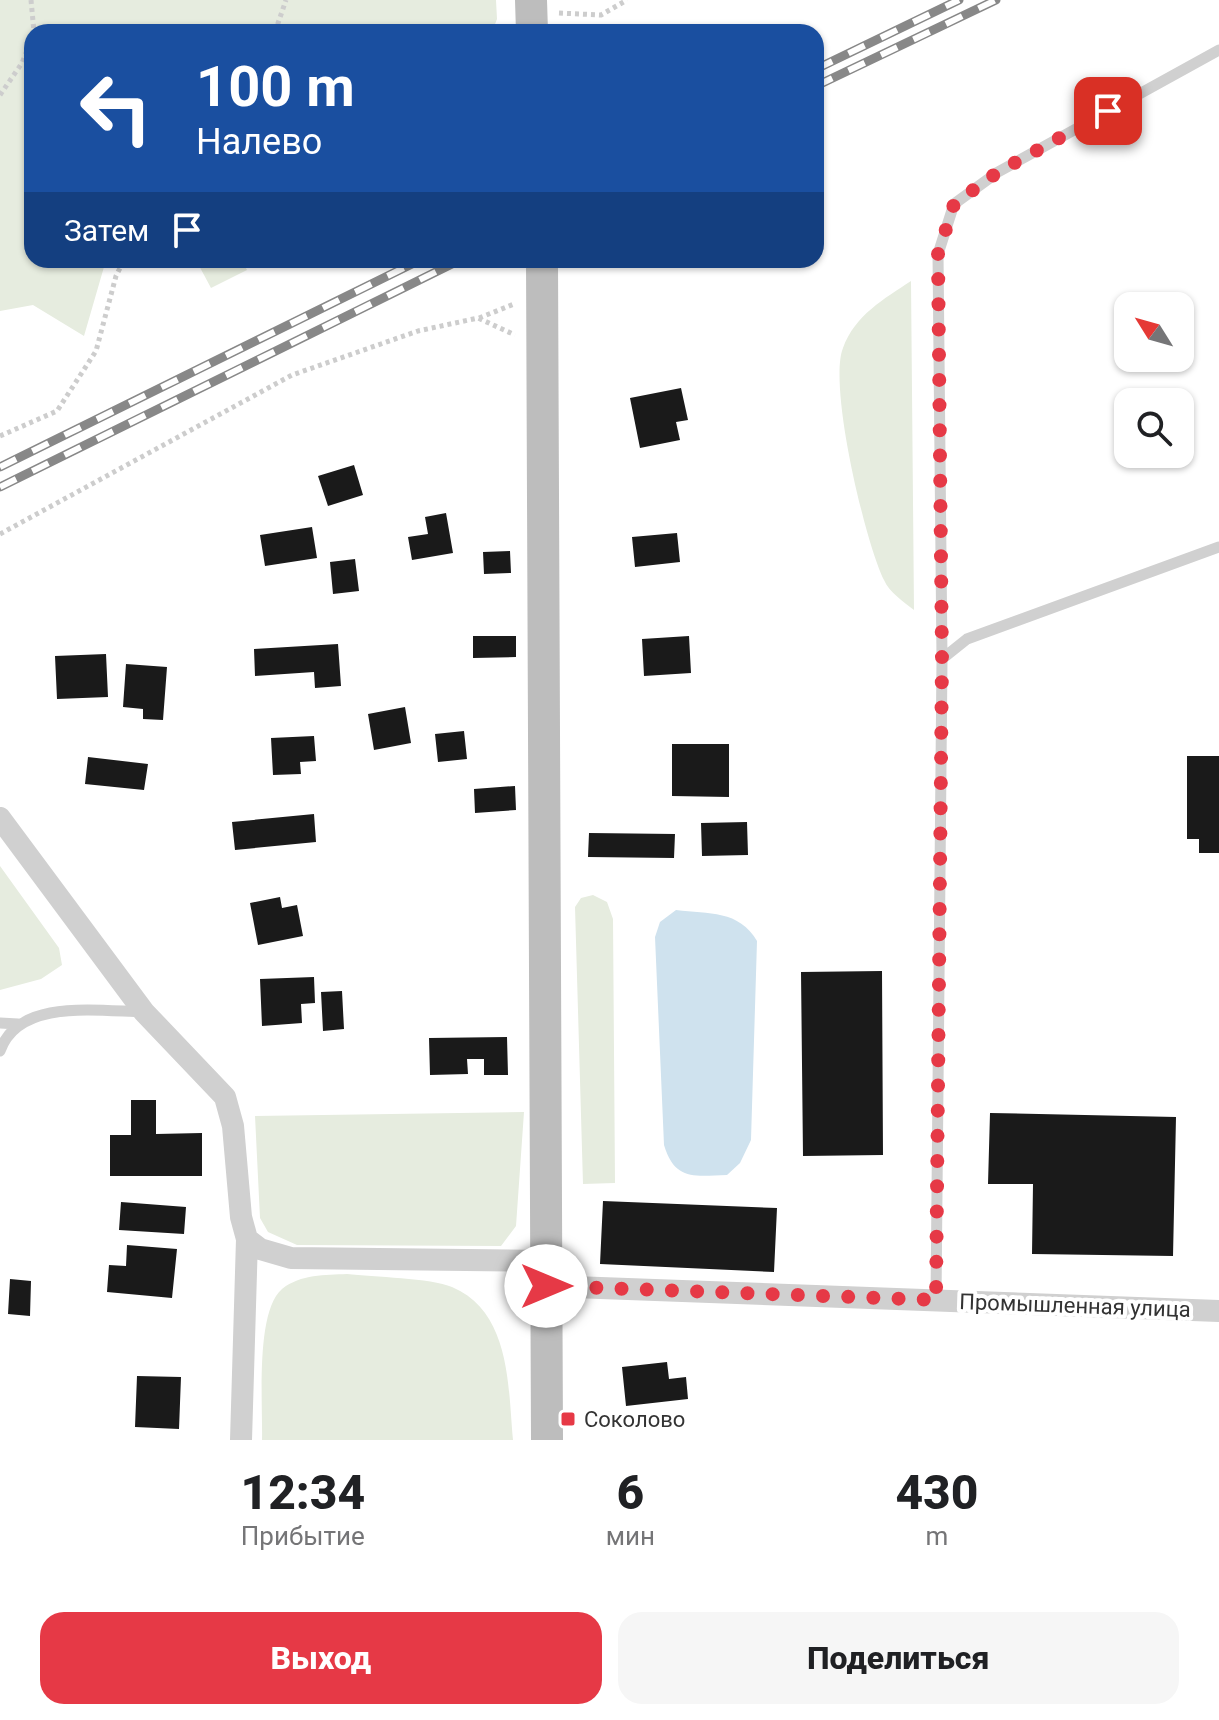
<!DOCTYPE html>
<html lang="ru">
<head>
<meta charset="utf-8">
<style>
	:root { --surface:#fff; --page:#f6f6f6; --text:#202124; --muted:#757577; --accent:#e63946 }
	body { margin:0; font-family:Roboto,sans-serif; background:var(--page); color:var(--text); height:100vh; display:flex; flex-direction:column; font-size:30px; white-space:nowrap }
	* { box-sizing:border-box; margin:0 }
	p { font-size:26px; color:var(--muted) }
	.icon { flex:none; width:44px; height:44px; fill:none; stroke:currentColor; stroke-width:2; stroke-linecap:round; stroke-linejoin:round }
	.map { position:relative; height:1440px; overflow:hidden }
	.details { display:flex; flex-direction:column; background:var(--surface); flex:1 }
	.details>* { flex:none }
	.top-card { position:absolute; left:24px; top:24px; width:800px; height:244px; border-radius:24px; box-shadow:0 2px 6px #0004; background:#1a4fa0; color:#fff; overflow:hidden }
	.needle { width:52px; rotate:307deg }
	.controls { position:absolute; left:1114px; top:292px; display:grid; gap:16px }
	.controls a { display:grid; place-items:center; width:80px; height:80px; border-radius:16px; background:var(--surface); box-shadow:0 2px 6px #0004; font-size:40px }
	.pin { position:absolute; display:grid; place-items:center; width:68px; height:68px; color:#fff; margin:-34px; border-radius:16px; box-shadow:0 4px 12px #0006 }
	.me { position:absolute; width:88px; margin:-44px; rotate:90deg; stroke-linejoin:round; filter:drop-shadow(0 0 6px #0008) }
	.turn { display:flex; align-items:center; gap:28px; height:168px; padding:0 40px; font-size:36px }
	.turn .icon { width:104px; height:104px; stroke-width:2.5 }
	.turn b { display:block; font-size:56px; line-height:68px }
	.then { display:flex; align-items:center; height:76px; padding:0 40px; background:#0003; gap:16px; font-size:30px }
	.eta { display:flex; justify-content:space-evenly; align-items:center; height:136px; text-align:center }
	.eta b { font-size:48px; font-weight:800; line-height:56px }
	.primary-button { display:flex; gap:16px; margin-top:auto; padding:16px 40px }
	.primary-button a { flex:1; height:92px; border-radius:24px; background:var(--accent); color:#fff; font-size:32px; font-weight:800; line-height:92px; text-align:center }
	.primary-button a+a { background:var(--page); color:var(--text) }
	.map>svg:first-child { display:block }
	.green { fill:#e6ecdf }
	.water { fill:#cfe2ee }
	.building { fill:#1a1a1a }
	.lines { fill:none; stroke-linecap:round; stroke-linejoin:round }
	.path { stroke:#cdcdcd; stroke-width:5; stroke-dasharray:4 4; stroke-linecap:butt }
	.lane { stroke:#d0d0d0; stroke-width:11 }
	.street { stroke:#d0d0d0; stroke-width:22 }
	.secondary { stroke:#bdbdbd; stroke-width:32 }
	.rail-casing { stroke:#888; stroke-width:9 }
	.rail { stroke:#fff; stroke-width:6; stroke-dasharray:18; stroke-linecap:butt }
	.route { stroke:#e63946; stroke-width:14; stroke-dasharray:0 25.2 }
	.poi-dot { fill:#e63946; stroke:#fff; stroke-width:3 }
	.labels { text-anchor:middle; stroke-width:8; stroke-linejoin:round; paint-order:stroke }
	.street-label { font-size:22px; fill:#333; stroke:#fff }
	.poi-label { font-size:22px; fill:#333; stroke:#fff; text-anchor:start }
</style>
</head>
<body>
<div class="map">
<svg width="1219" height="1440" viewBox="0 0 1219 1440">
	<rect width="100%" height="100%" fill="#fff"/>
	<path class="green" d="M0 0H496L497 19 492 32H32V260H106L84 336 33 305 0 311Z
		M196 260H242L247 270 211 288Z
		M911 281 914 610C904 602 889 592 884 580 865 542 828 385 843 348 855 315 884 299 911 281Z
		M0 866 59 948 62 965 41 979 0 990Z
		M593 895 607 902 613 919 615 1183 583 1184 575 907 581 898Z
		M524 1112 516 1226 501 1246 297 1245 268 1232 260 1218 255 1116Z
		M347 1274C373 1277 431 1278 452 1287 511 1312 508 1387 513 1440H262C263 1405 255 1312 282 1289 301 1274 325 1275 347 1274Z"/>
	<path class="water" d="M676 910C709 914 739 910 757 941L751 1140 740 1163 727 1175C694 1176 675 1181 664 1145L655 937 660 922Z"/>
	<path class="building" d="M681 388 688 420 676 422 680 440 640 448 630 398Z
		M354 465 363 495 328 506 318 476Z
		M446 513 453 553 412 560 408 537 428 534 425 517Z
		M312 527 317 558 265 566 260 535Z
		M677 533 680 562 635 567 632 537Z
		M510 551 511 573 484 574 483 552Z
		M355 559 359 591 333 594 330 562Z
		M473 636H516V657L473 658Z
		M689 636 691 673 644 676 642 639Z
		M338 644 341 686 315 688 314 672 255 676 254 649Z
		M106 654 108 697 57 699 55 656Z
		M126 664 167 667 163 720 143 719V709L123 707Z
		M405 707 411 743 374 750 368 714Z
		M464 731 467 759 438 762 435 734Z
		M314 736 316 761 300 762 301 774 273 775 271 738Z
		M672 744H729V797L672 796Z
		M1187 756H1219V853H1199V839H1187Z
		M88 757 148 764 144 790 85 784Z
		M515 786 516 810 475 813 474 789Z
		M314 814 316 842 235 850 232 822Z
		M747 822 748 855 702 856 701 823Z
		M589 833 675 834 674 858 588 857Z
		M280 897 282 908 297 905 303 936 258 945 250 903Z
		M882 971 883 1155 803 1156 801 972Z
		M314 977 315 1003 301 1004 302 1023 262 1026 260 979Z
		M342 991 344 1029 323 1031 321 992Z
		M507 1037 508 1075H484V1059H467L468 1074 430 1075 429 1038Z
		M131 1100H156V1134L202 1133V1176H110V1135H131Z
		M990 1113 1176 1117 1173 1256 1032 1254 1033 1184H988Z
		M603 1201 777 1208 774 1272 600 1264Z
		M121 1202 186 1207 184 1234 119 1230Z
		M127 1245 177 1249 172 1298 107 1292 109 1265 126 1266Z
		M10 1279 31 1281 30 1316 8 1314Z
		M667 1362 669 1379 686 1377 688 1399 626 1406 622 1367Z
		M137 1376 181 1377 179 1429 135 1427Z"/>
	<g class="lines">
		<path class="path" d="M31 0 34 32
			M559 13 601 15 627 0
			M275 32 286 0
			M0 95 22 63 32 38
			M479 318 514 304
			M0 436 57 411 96 351 116 276 124 260
			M0 534 292 375 418 331 478 318 515 335"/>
		<path class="lane" d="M942 659 967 639 1219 547
			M0 1023 18 1024
			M0 1051C18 998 99 1011 143 1012
			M936 1300 942 659 938 254 954 204 998 172 1219 50"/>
		<path class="street" d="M0 818 144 1012 225 1097 233 1126 241 1217 247 1239 241 1440
			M247 1239 260 1249 291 1258 546 1261
			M546 1286 1219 1311"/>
		<path class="secondary" d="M531 0 532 32
			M542 260 547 1440"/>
		<defs>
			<path id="rail" d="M816 69 959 0
				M816 86 996 0
				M0 467 420 260
				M0 487 460 260"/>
		</defs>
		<use href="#rail" class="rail-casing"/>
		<use href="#rail" class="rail"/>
	</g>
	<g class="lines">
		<path class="route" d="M546 1286 936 1300 942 659 938 254 954 204 998 172 1108 111"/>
	</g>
	<rect class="poi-dot" x="560" y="1411" width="16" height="16" rx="4"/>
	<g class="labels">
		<g class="street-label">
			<text transform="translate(1075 1305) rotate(2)" y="8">Промышленная улица</text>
		</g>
		<g class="poi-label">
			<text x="584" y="1427">Соколово</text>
		</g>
	</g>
</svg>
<div class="controls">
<a><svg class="needle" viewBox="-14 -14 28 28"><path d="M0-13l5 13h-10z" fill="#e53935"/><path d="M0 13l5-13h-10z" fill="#757577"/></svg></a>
<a><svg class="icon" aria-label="search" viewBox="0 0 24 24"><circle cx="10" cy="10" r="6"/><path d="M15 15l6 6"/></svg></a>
</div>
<div class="pin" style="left:1108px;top:111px;background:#d93025"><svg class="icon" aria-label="arrive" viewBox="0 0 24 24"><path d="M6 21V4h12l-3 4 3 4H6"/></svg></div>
<svg class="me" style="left:546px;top:1286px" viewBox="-20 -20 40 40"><circle r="19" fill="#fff"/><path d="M0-13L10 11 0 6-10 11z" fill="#e63946"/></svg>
<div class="top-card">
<div class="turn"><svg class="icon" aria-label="left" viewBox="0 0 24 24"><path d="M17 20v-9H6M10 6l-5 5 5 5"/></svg><div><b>100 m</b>Налево</div></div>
<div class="then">Затем<svg class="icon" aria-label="arrive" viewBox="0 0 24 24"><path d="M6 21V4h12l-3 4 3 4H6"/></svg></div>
</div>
</div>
<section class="details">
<div class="eta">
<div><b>12:34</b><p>Прибытие</p></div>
<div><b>6</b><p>мин</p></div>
<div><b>430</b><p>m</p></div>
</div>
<div class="primary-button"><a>Выход</a><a>Поделиться</a></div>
</section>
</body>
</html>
